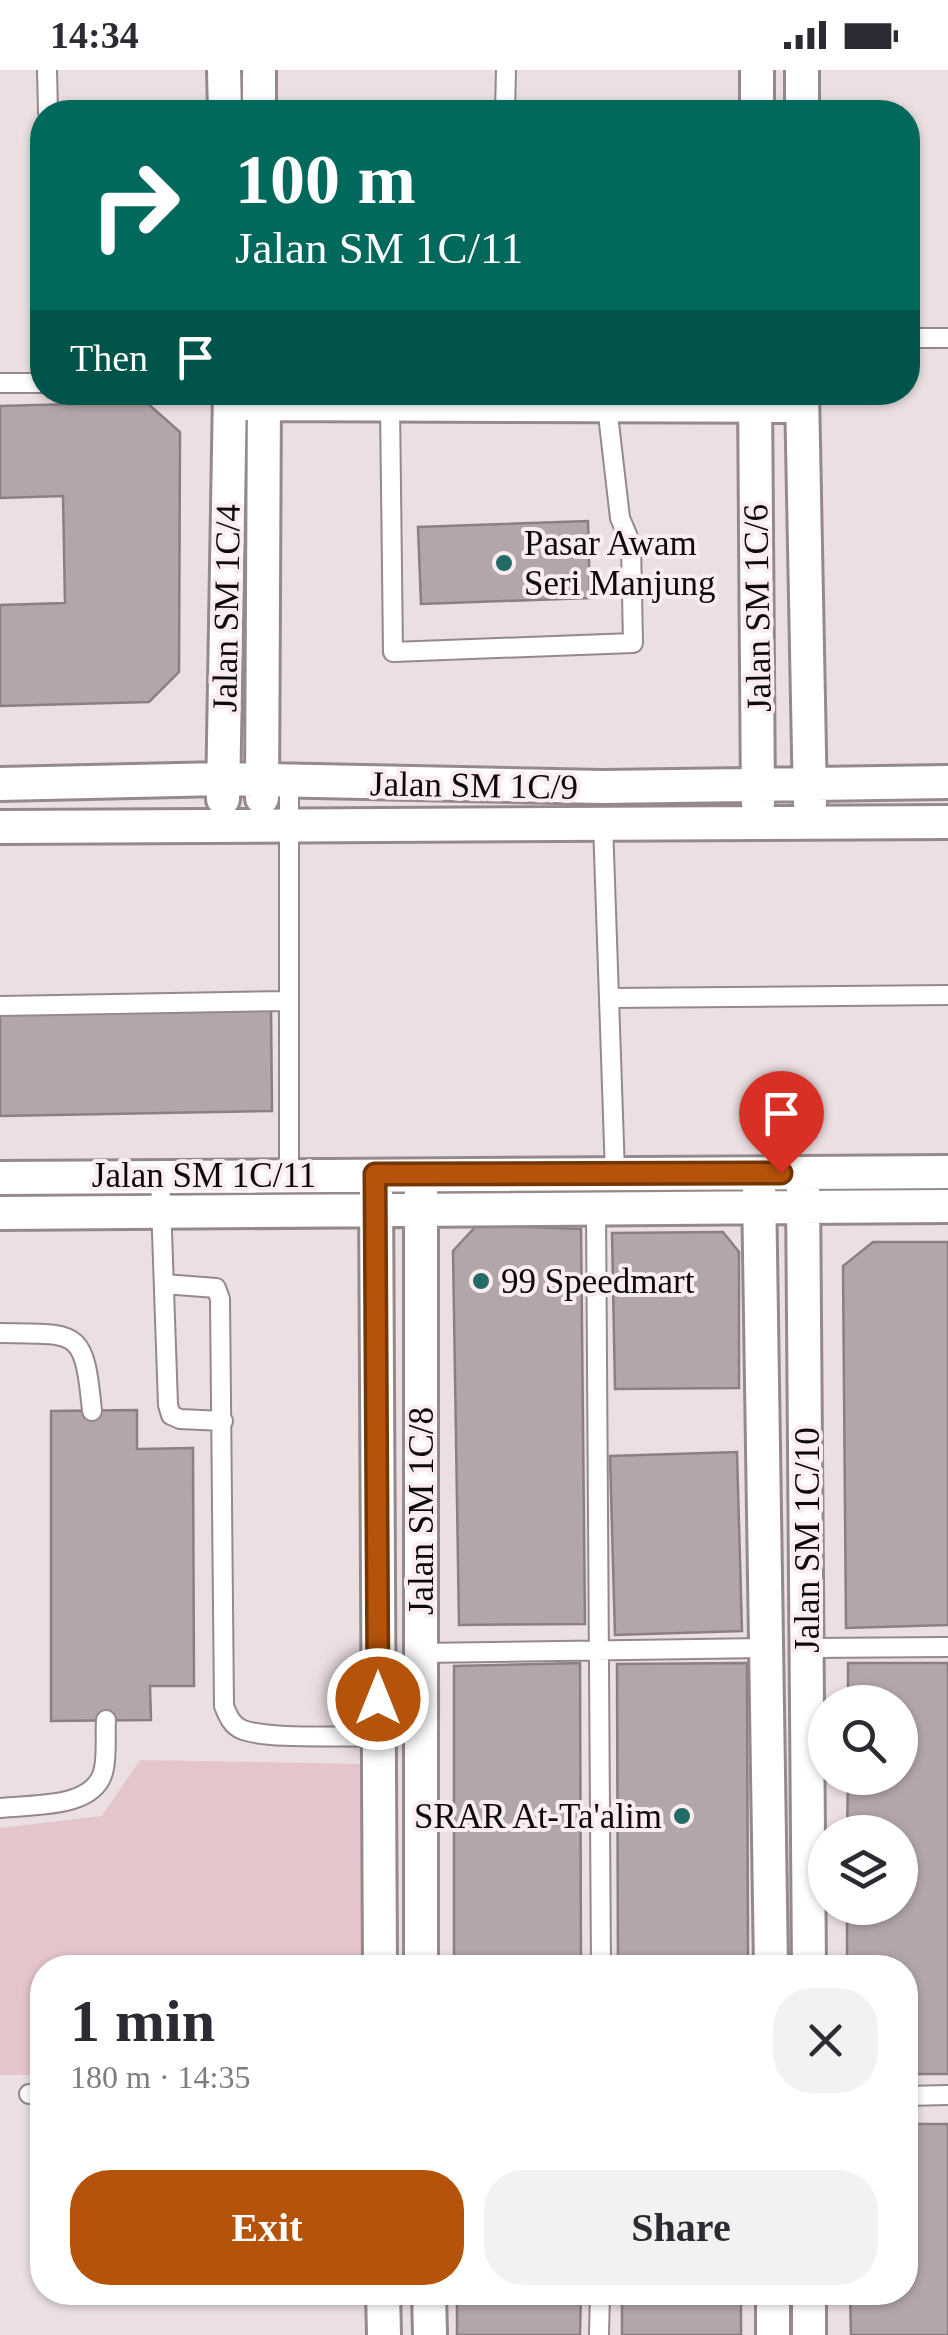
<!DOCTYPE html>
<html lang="en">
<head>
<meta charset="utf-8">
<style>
	:root { --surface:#fff; --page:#f2f2f3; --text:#2b2b33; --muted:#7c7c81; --accent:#b45309 }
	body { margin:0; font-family:Georgia,serif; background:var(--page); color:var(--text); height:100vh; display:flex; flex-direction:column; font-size:38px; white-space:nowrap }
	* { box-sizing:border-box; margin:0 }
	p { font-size:32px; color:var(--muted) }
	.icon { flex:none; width:55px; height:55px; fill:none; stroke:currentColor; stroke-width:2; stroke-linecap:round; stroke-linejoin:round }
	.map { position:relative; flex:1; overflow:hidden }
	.panel { position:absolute; left:30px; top:1885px; width:888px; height:350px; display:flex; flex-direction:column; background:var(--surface); border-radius:40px; box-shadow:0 2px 8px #0004 }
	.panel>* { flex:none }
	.banner { position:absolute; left:30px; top:30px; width:890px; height:305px; border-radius:40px; box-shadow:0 2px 8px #0004; background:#00695c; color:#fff; overflow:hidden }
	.controls { position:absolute; left:808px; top:1615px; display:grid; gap:20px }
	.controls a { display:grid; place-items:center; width:110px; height:110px; border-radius:50%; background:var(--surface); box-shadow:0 2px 8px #0004; font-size:50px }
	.pin { position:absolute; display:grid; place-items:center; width:85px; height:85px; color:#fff; margin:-102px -42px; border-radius:50% 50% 50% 0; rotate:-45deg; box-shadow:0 0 10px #0007 }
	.pin .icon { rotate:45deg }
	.me { position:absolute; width:110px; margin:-55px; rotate:0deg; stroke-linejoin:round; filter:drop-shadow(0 0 8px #0008) }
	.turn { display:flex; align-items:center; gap:35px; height:210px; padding:0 40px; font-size:45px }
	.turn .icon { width:130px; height:130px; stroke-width:2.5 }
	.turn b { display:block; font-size:70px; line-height:85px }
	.then { display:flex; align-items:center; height:95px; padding:0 40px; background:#0003; gap:20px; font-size:38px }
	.round { display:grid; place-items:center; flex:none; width:105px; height:105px; border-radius:40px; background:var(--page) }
	.headline { display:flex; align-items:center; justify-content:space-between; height:170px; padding:0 40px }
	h1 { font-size:60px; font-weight:700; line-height:75px }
	.cta { display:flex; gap:20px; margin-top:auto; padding:20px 40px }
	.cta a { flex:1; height:115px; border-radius:40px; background:var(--accent); color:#fff; font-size:40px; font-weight:700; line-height:115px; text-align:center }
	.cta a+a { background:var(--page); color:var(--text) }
	.status { display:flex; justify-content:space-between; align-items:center; height:70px; padding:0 50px; background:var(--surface); direction:ltr }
	.status svg { height:28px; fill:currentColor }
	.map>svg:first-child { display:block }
	.green { fill:#e4c5cc }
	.building { fill:#b3a6a9; stroke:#8b7f82; stroke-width:2.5 }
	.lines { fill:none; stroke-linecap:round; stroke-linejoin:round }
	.service-casing { stroke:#95898b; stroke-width:22 }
	.minor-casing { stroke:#95898b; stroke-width:38 }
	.service { stroke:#fff; stroke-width:18 }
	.minor { stroke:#fff; stroke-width:32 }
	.route-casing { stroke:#753606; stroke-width:25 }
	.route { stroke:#b45309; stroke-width:18 }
	.poi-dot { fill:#226c65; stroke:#faecef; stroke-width:4 }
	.labels { text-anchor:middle; stroke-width:8; stroke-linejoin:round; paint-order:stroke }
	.poi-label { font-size:35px; fill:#0e0a0b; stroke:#faecef; text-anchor:start }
	.street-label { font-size:35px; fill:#0e0a0b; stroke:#faecef }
</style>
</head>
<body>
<div class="status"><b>14:34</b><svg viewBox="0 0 49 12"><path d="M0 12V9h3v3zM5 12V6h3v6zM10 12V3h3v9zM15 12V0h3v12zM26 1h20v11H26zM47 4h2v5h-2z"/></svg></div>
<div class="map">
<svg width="948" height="2265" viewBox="0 0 948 2265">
	<rect width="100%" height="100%" fill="#ecdfe2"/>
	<path class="green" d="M140 1690 362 1694 363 1897 42 1898V2005H0V1758L102 1746Z"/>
	<path class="building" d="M146 332 180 362 179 602 149 632 0 636V535L65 533 63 426 0 428V336Z
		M588 451 590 528 421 534 418 457Z
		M271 940 272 1041 0 1046V945Z
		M477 1155 581 1159 585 1554 459 1555 453 1181Z
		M723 1162 739 1182V1318L615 1319 612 1163Z
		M873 1172H948V1555L846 1558 843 1196Z
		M137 1340V1379L193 1378 194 1616H150L151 1650 51 1651V1341Z
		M737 1382 742 1561 615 1565 610 1386Z
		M580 1593 581 1898H454V1596Z
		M747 1593 748 1898H618L617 1594Z
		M848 1593H948V2004H905V1898H847V1838H900V1762H847L848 1708H900V1632H848Z
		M905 2054H948V2265H851L850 2222H905Z
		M457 2222H581L580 2265H457Z
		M622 2222H741V2265H622Z"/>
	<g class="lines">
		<defs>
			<path id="service" d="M47 0 48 42
				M505 42 506 0
				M908 268H948
				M0 313H42
				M390 335 393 582 633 573 631 474 620 448 607 336
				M289 711V1104
				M603 753 615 1104
				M609 928 948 925
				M0 936 288 931
				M160 1104 168 1335 171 1345 180 1349 223 1351
				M596 1138 601 1898
				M164 1214 216 1218 220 1229 224 1636C228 1646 232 1656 243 1660 272 1670 344 1665 378 1667
				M0 1263C79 1264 84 1258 92 1341
				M808 1578 948 1577
				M421 1583 766 1578
				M0 1738C31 1734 97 1740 104 1698 107 1683 105 1666 106 1650
				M29 2024H42
				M905 2026 948 2025
				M599 2265 600 2222"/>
			<path id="minor" d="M224 0 225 42
				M259 0V42
				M802 0V42
				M757 42V0
				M755 322 758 733
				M802 322 810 733
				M230 334 802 336
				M0 714 222 709 602 717 948 712
				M262 728 264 322
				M223 729 230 322
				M0 757 948 752
				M0 1108 948 1102
				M376 1117 380 1898
				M759 1117 771 1898
				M803 1118 809 1898
				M0 1143 948 1136
				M421 1898V1118
				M383 2222 384 2265
				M429 2222 430 2265
				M809 2222V2265
				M773 2265V2222"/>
		</defs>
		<use href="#service" class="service-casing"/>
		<use href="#minor" class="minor-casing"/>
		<use href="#service" class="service"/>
		<use href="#minor" class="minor"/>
	</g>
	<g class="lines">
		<defs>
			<path id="route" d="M378 1629 375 1104 781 1103"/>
		</defs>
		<use href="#route" class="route-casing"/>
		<use href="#route" class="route"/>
	</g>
	<g class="poi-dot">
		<circle cx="504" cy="493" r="10"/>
		<circle cx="481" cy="1211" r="10"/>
		<circle cx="682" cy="1746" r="10"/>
	</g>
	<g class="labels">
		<g class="poi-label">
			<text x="524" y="485">Pasar Awam<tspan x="524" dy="40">Seri Manjung</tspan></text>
			<text x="501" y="1223">99 Speedmart</text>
			<text x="662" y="1758" text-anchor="end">SRAR At-Ta'alim</text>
		</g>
		<g class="street-label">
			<text transform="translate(226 538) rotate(-89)" y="12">Jalan SM 1C/4</text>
			<text transform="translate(757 538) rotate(-91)" y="12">Jalan SM 1C/6</text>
			<text transform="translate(474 715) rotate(1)" y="12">Jalan SM 1C/9</text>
			<text x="204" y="1117">Jalan SM 1C/11</text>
			<text transform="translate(421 1441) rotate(-90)" y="12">Jalan SM 1C/8</text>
			<text transform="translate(807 1470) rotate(-90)" y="12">Jalan SM 1C/10</text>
		</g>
	</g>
</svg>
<div class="controls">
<a><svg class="icon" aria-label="search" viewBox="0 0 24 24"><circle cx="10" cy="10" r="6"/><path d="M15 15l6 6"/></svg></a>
<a><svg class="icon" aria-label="layers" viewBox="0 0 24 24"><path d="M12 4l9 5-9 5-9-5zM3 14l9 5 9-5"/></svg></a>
</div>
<div class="pin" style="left:781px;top:1103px;background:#d93025"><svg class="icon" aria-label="arrive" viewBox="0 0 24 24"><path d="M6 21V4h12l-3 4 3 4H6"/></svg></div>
<svg class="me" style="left:378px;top:1629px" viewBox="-20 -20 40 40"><circle r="17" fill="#b45309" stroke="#fff" stroke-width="3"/><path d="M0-11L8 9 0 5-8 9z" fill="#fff"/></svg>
<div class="banner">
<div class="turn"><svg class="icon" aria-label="right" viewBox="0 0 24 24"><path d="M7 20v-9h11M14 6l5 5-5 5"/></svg><div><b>100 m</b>Jalan SM 1C/11</div></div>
<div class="then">Then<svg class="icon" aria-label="arrive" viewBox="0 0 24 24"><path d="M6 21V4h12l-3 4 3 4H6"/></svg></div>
</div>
<section class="panel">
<div class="headline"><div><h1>1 min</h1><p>180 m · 14:35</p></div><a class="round"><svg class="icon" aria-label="close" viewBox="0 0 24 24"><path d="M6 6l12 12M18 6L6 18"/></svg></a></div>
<div class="cta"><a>Exit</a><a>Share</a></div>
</section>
</div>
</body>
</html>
